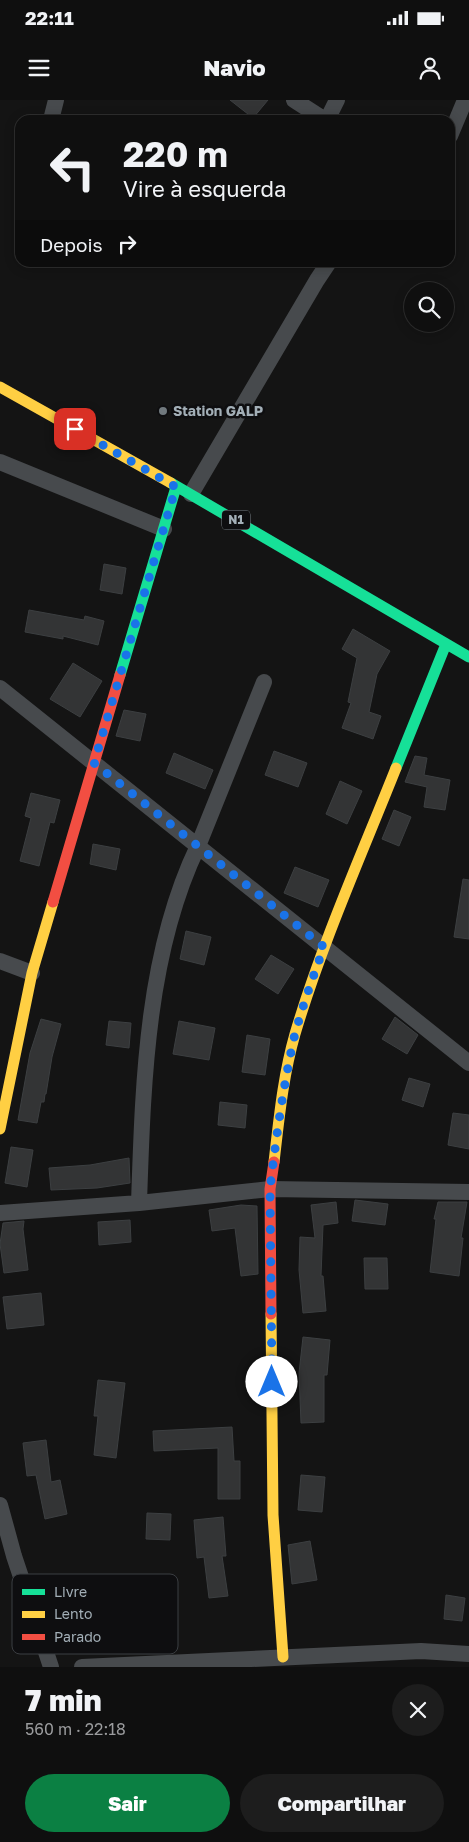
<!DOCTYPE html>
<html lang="pt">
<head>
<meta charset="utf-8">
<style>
	:root { --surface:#0f0f0f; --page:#1d1d1d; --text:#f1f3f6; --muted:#9b9c9e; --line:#2f2f2f; --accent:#0b8043 }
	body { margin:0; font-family:"Golos Text",sans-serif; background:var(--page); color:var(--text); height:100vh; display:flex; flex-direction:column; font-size:19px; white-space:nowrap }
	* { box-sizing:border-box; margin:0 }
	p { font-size:16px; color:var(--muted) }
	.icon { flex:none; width:28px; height:28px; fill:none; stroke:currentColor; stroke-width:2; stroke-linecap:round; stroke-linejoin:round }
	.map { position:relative; height:1567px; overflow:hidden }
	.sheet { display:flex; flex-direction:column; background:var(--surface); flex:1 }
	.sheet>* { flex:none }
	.hud { position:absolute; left:15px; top:15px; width:440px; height:152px; border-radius:15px; box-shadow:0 2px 12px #0003,0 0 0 1px var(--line); background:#0f0f0f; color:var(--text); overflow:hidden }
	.controls { position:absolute; left:404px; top:182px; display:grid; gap:10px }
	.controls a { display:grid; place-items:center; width:50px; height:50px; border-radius:50%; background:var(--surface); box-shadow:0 2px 12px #0003,0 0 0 1px var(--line); font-size:25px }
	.pin { position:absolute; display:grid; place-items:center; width:42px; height:42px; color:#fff; margin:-21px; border-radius:10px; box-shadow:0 2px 8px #0006 }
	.me { position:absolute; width:55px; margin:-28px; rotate:0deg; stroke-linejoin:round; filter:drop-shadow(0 0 4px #0008) }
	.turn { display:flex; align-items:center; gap:18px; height:105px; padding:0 25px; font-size:22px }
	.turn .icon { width:65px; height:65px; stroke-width:2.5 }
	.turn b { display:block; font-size:35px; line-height:42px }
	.then { display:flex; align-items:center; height:48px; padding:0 25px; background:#0003; gap:10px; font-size:19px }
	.round { display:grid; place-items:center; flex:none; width:52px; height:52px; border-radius:26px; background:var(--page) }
	.head { display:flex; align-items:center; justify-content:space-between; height:85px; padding:0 25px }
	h1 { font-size:30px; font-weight:800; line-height:38px }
	.primary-button { display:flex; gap:10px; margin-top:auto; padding:10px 25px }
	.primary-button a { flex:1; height:58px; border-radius:30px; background:var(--accent); color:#fff; font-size:20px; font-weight:800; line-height:58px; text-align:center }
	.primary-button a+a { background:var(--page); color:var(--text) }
	.status { display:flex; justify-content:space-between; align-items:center; height:35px; padding:0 25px; background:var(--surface); direction:ltr }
	.status svg { height:14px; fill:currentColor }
	header { display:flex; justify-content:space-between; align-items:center; height:65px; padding:0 25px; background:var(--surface); font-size:22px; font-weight:800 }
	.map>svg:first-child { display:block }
	.building { fill:#333435; stroke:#3c3f41 }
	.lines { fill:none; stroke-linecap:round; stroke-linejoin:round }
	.street { stroke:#474a4d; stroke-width:16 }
	.fast { stroke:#16e098; stroke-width:11 }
	.slow { stroke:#ffcf43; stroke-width:11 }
	.jam { stroke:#f24e42; stroke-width:11 }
	.route { stroke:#1a73e8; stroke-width:9; stroke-dasharray:0 16.2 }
	.poi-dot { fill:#71797e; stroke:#0e0e10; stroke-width:2 }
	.labels { text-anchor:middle; stroke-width:5; stroke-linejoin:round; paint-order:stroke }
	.shield { fill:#0e0e10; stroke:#767f85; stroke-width:1 }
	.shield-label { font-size:12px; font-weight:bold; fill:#a3afb7 }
	.poi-label { font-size:14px; font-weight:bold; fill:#a3afb7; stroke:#0e0e10; text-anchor:start }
	.key { fill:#0e0e10; stroke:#3b3e42; stroke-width:1 }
	.key-label { font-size:14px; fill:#a3afb7 }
</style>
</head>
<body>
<div class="status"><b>22:11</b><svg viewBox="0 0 49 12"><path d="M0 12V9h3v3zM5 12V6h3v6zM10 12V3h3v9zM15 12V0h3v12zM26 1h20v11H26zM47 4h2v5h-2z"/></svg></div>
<header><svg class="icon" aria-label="menu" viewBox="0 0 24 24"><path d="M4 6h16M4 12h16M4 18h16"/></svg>Navio<svg class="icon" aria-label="person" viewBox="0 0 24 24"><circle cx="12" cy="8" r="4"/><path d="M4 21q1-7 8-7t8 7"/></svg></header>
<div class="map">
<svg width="469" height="1567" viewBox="0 0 469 1567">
	<rect width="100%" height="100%" fill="#141414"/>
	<path class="building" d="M230 0H268L253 18Z
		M104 464 126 468 122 494 100 490Z
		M29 510 84 520 85 516 104 521 98 545 63 536V539L25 532Z
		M353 529 390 551 377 574 369 612 381 616 373 639 342 628 351 603 348 602 357 558 342 549Z
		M73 563 102 581 80 617 50 599Z
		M124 610 146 614 140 641 116 636Z
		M274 651 307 663 298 687 265 675Z
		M174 653 213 670 205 689 166 673Z
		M415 656 427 658 424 675 450 680 445 710 424 707 427 687 405 682Z
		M340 681 362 691 347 724 326 714Z
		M31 693 60 700 54 723 50 722 39 766 20 761 31 718 25 716Z
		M394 710 411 717 399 746 382 739Z
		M93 744 120 749 116 770 90 764Z
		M295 767 329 780 318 807 284 793Z
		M463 779 469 780V839L454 837Z
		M186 831 211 837 204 865 180 859Z
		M271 855 294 869 278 894 255 879Z
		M395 917 418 935 407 954 382 939Z
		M41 919 61 924 52 957 46 994H45L44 1002H41L37 1023 18 1020 30 953Z
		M109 921 131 923 129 948 106 945Z
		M179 921 215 928 209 960 173 954Z
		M247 935 270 939 265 975 242 972Z
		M409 978 430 984 423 1007 402 1000Z
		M220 1002 247 1005 245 1028 218 1025Z
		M453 1013 469 1015V1049L448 1045Z
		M11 1047 33 1050 27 1087 5 1083Z
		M129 1058 130 1083 97 1088 51 1090 49 1068 90 1065Z
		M355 1100 388 1104 385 1125 352 1121Z
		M336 1102 338 1123 323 1125 321 1176H323L326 1211 303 1213 299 1170 300 1137 315 1138 311 1105Z
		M438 1102H467L461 1138H463L459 1176 430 1172 436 1119H434Z
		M241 1105 257 1106 258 1174 241 1176 235 1128 212 1131 209 1110Z
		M130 1120 131 1142 99 1145 98 1122Z
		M24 1121 23 1129 28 1170 4 1173 0 1144 3 1123Z
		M364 1158H387L388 1189H365Z
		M41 1193 44 1225 7 1229 3 1197Z
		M303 1237 330 1240 327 1275H324V1322L301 1323 299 1273Z
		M98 1280 125 1283 116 1358 94 1355 98 1316H94Z
		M232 1327 234 1361H240V1399H218V1348L154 1351 153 1331Z
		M46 1340 51 1382 60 1380 67 1414 45 1419 36 1375 27 1376 23 1343Z
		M301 1375 325 1377 322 1412 298 1410Z
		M147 1413 171 1414 170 1440 146 1439Z
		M223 1417 226 1456H222L228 1496 209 1498 204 1457 197 1458 194 1420Z
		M310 1441 317 1480 292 1484 288 1445Z
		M446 1495 465 1498 462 1521 444 1519Z"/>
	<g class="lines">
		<path class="street" d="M294 0 325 20
			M51 20 56 0
			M327 20 337 0
			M450 36 465 0
			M0 362 164 429
			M191 394 317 180 329 162
			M0 588 469 963
			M0 861 32 873
			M139 1103C143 985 146 854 198 746L264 582
			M0 1113 139 1103 270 1089 469 1092
			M0 1405 14 1456 51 1567
			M82 1567 421 1551 469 1554"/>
		<path class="fast" d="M171 383 469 557
			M120 575 176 387
			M396 668 446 544"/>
		<path class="slow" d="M0 287 171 383
			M0 1029 32 873 53 802
			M274 1062C279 1019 283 976 295 934 322 843 361 756 396 668
			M271 1214 273 1415 283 1557"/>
		<path class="jam" d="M53 802 120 575
			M271 1214 270 1089 274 1062"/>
	</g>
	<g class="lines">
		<path class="route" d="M75 329 176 387 94 663 324 847C313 877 302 907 294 938 283 988 276 1038 270 1089L272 1282"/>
	</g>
	<circle class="poi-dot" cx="163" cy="311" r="5"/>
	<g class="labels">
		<rect class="shield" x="222" y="410.5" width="28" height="19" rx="4"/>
		<g class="shield-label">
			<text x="236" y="424">N1</text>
		</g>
		<g class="poi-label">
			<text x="173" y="316">Station GALP</text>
		</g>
	</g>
	<rect x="12" y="1474" width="166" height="80" rx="8" class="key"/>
	<rect x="22" y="1489" width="23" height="6" fill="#16e098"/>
	<rect x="22" y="1511" width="23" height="7" fill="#ffcf43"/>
	<rect x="22" y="1534" width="23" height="6" fill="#f24e42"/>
	<g class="key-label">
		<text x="54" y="1497">Livre</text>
		<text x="54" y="1519">Lento</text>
		<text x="54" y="1542">Parado</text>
	</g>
</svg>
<div class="controls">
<a><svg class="icon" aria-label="search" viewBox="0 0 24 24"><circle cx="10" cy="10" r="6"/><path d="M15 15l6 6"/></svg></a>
</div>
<div class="pin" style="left:75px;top:329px;background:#d93025"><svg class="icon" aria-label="arrive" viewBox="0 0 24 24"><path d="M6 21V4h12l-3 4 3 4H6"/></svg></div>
<svg class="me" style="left:272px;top:1282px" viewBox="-20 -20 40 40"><circle r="19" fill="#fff"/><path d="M0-13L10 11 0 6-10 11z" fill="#1a73e8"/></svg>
<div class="hud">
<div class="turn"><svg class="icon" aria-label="left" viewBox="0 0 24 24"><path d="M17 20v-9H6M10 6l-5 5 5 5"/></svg><div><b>220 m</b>Vire à esquerda</div></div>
<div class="then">Depois<svg class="icon" aria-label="right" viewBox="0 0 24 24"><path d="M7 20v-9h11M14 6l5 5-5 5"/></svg></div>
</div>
</div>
<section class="sheet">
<div class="head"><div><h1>7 min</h1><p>560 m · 22:18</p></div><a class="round"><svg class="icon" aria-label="close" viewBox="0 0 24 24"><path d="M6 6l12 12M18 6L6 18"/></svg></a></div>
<div class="primary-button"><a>Sair</a><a>Compartilhar</a></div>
</section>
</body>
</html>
